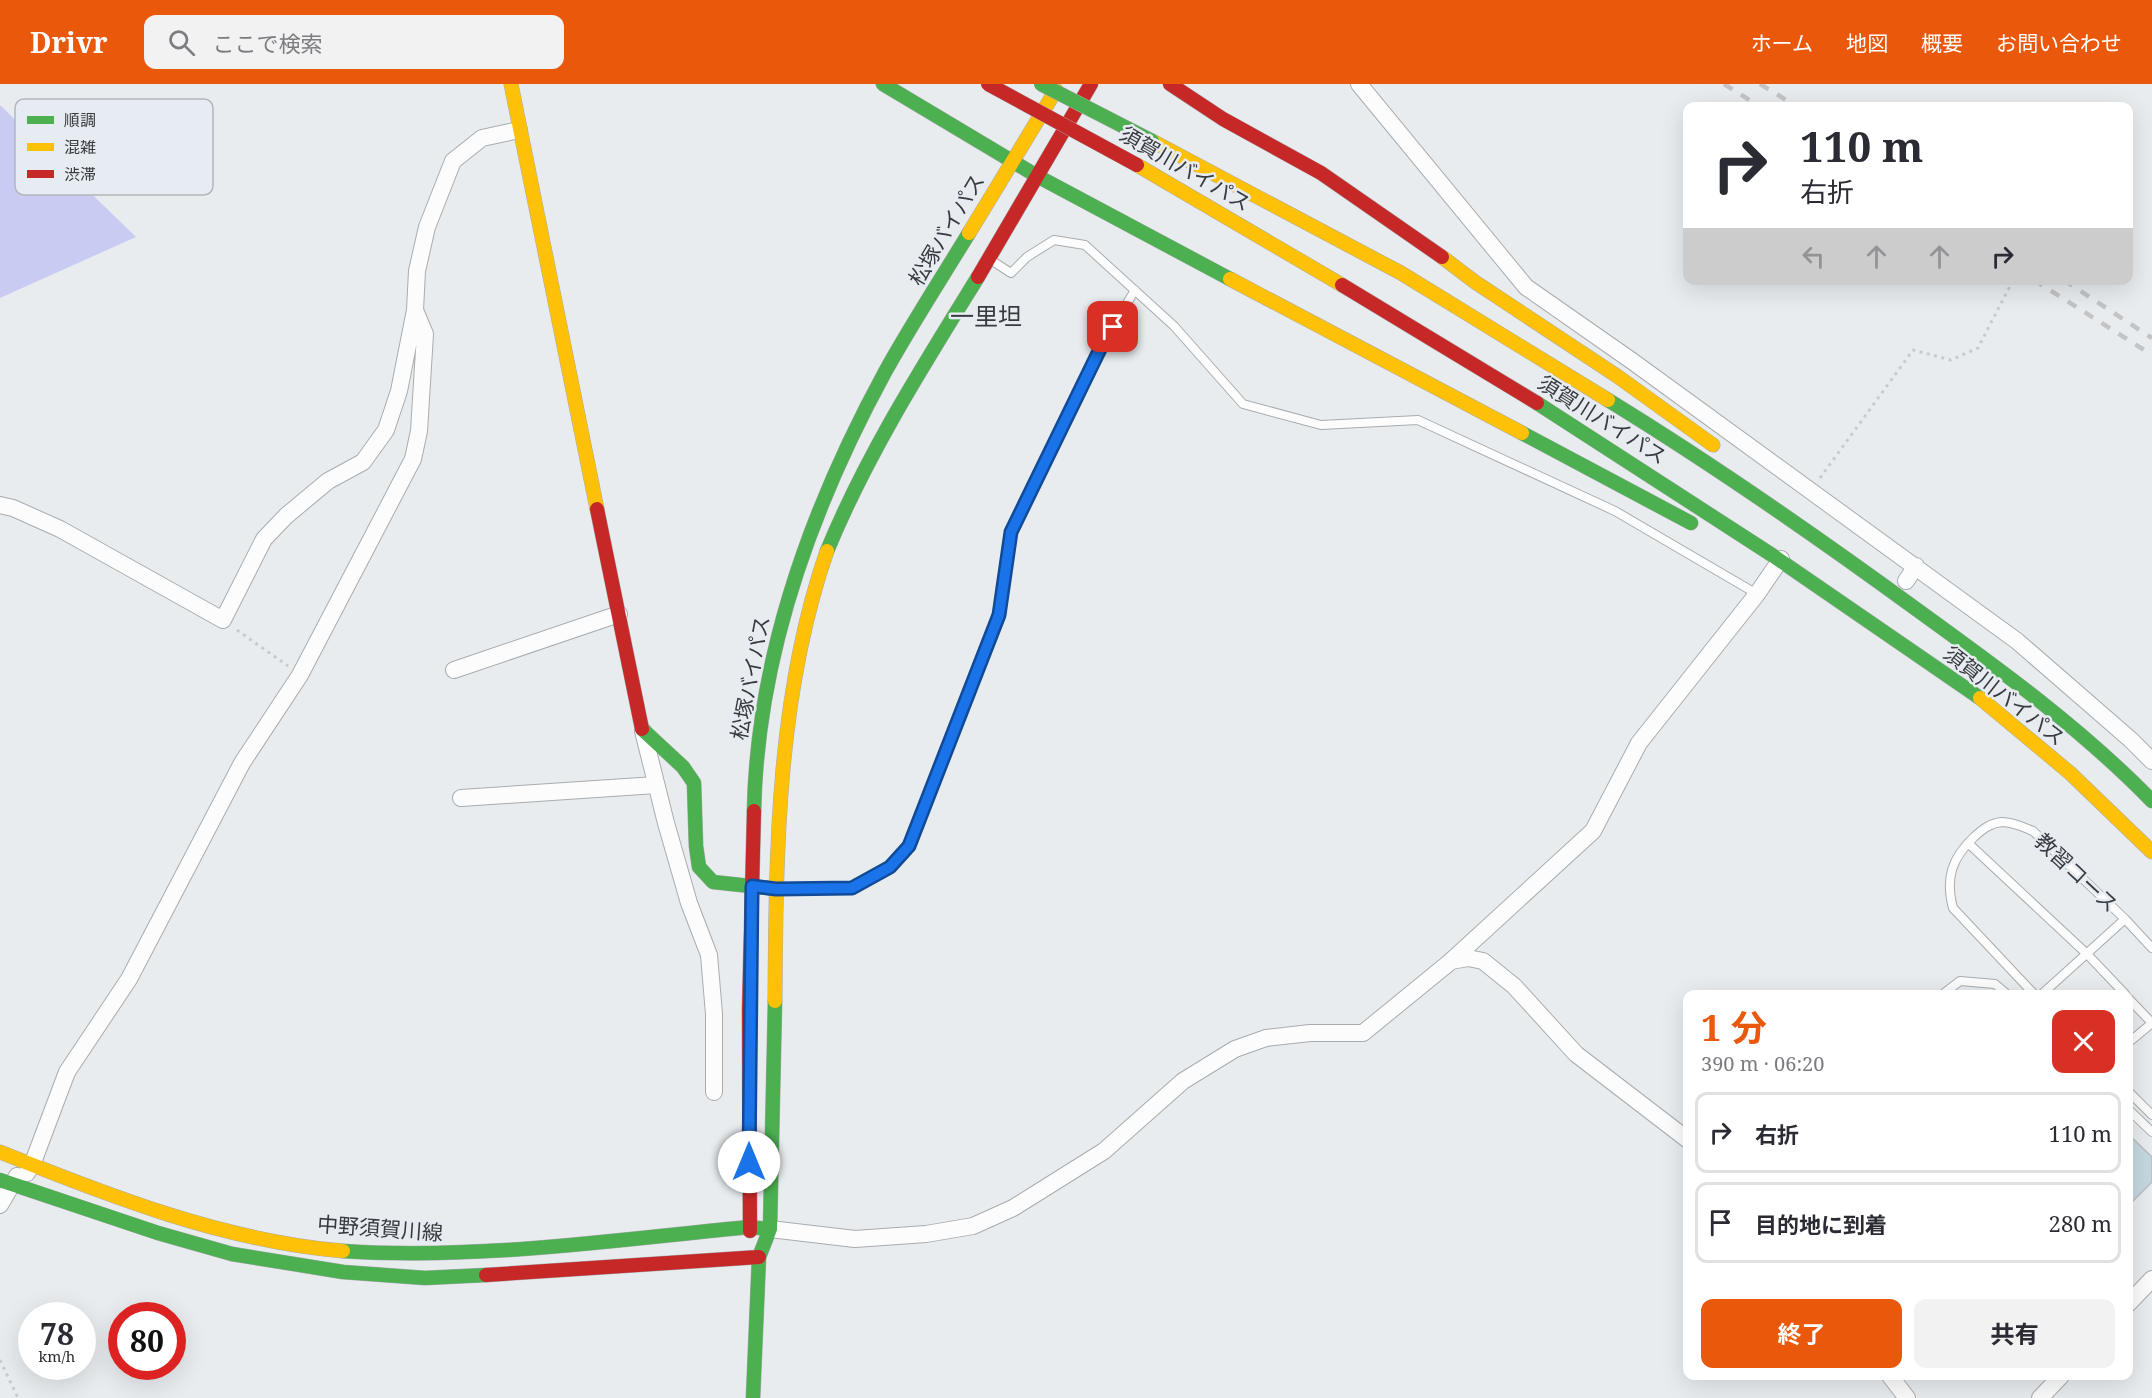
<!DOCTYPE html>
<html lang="ja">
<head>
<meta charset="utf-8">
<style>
	:root { --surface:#fff; --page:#f2f2f3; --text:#2b2b33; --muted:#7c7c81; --line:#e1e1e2; --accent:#ea580c }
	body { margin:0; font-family:"Noto Serif","Noto Sans JP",serif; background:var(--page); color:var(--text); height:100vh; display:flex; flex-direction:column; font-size:22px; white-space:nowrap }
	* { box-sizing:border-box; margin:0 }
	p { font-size:20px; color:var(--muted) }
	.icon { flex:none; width:33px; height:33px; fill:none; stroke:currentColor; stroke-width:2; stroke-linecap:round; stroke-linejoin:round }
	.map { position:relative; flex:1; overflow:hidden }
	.panel { position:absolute; left:1683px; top:906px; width:450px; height:390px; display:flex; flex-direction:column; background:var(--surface); border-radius:12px; box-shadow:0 6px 24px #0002 }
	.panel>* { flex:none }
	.top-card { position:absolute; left:1683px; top:18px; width:450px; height:183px; border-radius:12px; box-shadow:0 6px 24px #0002; background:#fff; color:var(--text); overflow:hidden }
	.speed { position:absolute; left:18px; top:1218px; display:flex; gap:12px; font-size:30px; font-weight:700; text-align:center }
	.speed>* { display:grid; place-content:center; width:78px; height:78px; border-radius:50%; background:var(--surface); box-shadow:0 6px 24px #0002; line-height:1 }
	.speed small { font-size:15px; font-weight:400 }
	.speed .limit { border:9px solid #d22; background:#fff; color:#111 }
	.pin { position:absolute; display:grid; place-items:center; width:51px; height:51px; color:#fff; margin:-26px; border-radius:12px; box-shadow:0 3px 9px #0006 }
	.me { position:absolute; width:66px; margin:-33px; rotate:0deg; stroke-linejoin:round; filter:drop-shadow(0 0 4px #0008) }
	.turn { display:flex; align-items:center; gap:21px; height:126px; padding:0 18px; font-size:27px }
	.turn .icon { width:78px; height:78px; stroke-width:2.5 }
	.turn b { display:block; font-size:42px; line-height:51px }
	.lanes { display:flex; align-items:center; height:57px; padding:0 18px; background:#0003; justify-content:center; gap:30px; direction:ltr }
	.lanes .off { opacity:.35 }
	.round { display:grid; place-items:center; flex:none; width:63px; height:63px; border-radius:12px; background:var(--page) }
	.head { display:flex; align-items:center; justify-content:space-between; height:102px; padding:0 18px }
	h1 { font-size:36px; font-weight:700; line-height:45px; color:var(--accent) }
	.button { display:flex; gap:12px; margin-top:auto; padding:12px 18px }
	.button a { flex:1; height:69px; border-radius:12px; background:var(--accent); color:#fff; font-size:24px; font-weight:700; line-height:69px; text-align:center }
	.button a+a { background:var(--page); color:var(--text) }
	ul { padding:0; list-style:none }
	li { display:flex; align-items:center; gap:18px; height:81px; margin:0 12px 9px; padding:0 6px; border:3px solid var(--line); border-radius:12px }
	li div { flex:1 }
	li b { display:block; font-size:22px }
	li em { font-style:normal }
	header { display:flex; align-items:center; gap:36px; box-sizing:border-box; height:84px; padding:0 30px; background:var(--accent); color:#fff }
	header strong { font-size:28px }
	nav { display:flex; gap:33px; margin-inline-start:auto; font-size:21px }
	.search { width:420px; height:54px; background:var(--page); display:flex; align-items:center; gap:15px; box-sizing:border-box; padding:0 21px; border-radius:12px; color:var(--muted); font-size:22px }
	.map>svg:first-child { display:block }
	.forest { fill:#cacbf3 }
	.building { fill:#c5d8e0; stroke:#babdbf; stroke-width:1.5 }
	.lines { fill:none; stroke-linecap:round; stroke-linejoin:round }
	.lane-casing { stroke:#a9acae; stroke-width:10 }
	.street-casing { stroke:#a9acae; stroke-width:18 }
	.fast-casing { stroke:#a9acae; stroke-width:15 }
	.slow-casing { stroke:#a9acae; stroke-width:15 }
	.jam-casing { stroke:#a9acae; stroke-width:15 }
	.path { stroke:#c9cbcb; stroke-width:3; stroke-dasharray:3 4.5; stroke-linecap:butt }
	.lane { stroke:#fcfcfd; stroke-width:8 }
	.street { stroke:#fcfcfd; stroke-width:16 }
	.fast { stroke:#4caf50; stroke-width:14 }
	.slow { stroke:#ffc107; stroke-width:14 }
	.jam { stroke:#c62828; stroke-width:14 }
	.rail { stroke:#c4c4c4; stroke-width:4.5; stroke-dasharray:10 10; stroke-linecap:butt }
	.fast-bridge-casing { stroke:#a9acae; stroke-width:15; stroke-linecap:butt }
	.jam-bridge-casing { stroke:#a9acae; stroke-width:15; stroke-linecap:butt }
	.fast-bridge { stroke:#4caf50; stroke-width:14 }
	.jam-bridge { stroke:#c62828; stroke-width:14 }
	.route-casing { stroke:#114b97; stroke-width:15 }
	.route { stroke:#1a73e8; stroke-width:10 }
	.labels { text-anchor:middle; stroke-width:5; stroke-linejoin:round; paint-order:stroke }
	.street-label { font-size:21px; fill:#383b3d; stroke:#e6ecf2 }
	.quarter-label { font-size:24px; fill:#383b3d; stroke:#e6ecf2 }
	.key { fill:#e6ecf2; stroke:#b2b7bc; stroke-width:1.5 }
	.key-label { font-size:16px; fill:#383b3d }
</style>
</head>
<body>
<header>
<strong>Drivr</strong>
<div class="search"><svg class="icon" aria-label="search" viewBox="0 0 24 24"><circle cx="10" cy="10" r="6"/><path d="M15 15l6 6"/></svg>ここで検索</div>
<nav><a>ホーム</a><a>地図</a><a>概要</a><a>お問い合わせ</a></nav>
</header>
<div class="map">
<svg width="2152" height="1314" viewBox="0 0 2152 1314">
	<rect width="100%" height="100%" fill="#e9ecef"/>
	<path class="forest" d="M0 21 136 153 0 214Z"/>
	<path class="building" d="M2128 1050 2152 1073V1098L2128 1122Z"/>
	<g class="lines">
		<defs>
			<path id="lane" d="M994 178 1011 189 1027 173 1054 156 1085 161 1174 242 1243 320 1321 341 1418 336 1615 427 1757 510
				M1968 759 2087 870 2125 910
				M782 805 852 804 890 783 909 762 999 531 1011 448 1102 261 1135 206
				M1943 910 1960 897 1995 900 2007 910
				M2034 910 1953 824C1945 794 1952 774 1974 753 1983 745 1990 739 2002 738 2013 738 2023 743 2033 747L2125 835 2152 864
				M2042 910 2125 835
				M2128 914 2152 939
				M2128 959 2152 939
				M2128 1007 2152 1031
				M2128 1025 2152 1048"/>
			<path id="street" d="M1359 0 1526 203 1632 277 2017 557 2131 656 2152 677
				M0 421 13 424 60 445 223 536 264 455 286 432 328 397 363 378 386 346 399 307 415 226 417 187 427 143 453 77 482 54 519 46
				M1906 497 1916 482
				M454 586 619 530
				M643 647 666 739 689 819 709 871 714 930V1008
				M461 714 656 701
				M1451 877 1468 874 1483 877 1514 902 1576 970 1688 1056
				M27 1089 32 1081 67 988 129 895 242 679 300 591 413 375 419 347 425 250 415 226
				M0 1121 17 1092
				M770 1145 855 1155 926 1150 973 1142 1013 1124 1104 1067 1183 997 1235 965 1266 954 1310 949H1363L1450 878 1593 747 1639 659 1757 510 1781 475
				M2128 1220 2152 1195
				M1890 1292 1907 1314
				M2040 1314 2061 1292"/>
			<path id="fast" d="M883 0 1037 92 1230 195
				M1608 316C1714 381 1816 452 1916 525 1999 585 2081 644 2152 717
				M1537 319 1772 471 1980 614
				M1522 349 1691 439
				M827 467C867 370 923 282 978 193
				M642 645 683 683 694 699 696 762 699 783 713 798 769 804
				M754 727C757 572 811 424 885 288 911 241 941 195 969 149
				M0 1096 158 1149 232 1170 343 1188 425 1194 486 1191
				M343 1167C478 1176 614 1156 749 1143L770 1145
				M753 1314 759 1173 770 1145 775 917"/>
			<path id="slow" d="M511 0 597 425
				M1152 57 1401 189 1608 316
				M1137 81 1342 201
				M969 149 1056 6
				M1442 173 1475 198 1617 292 1713 361
				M1230 195 1522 349
				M1980 614 2070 689 2152 768
				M775 917C776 766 777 611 827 467
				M0 1068C109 1112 224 1157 343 1167"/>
			<path id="jam" d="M1170 0 1223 35 1321 89 1442 173
				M978 193 1091 0
				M1342 201 1537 319
				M597 425 642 645
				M750 1147 749 926 754 727
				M486 1191 759 1173"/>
		</defs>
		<use href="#lane" class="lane-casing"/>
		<use href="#street" class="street-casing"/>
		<use href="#fast" class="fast-casing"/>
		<use href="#slow" class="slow-casing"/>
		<use href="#jam" class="jam-casing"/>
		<path class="path" d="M1820 394 1913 266 1951 276 1978 264 2010 202 2007 196
			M237 546 288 582
			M0 1276 18 1314"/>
		<use href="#lane" class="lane"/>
		<use href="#street" class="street"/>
		<use href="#fast" class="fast"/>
		<use href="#slow" class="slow"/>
		<use href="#jam" class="jam"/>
		<path class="rail" d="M1724 0 1759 22
			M1760 0 1796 22
			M2034 196 2152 271
			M2064 196 2152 254"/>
		<defs>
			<path id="fast-bridge" d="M1041 0 1152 57"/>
			<path id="jam-bridge" d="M988 0 1137 81"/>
		</defs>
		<use href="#fast-bridge" class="fast-bridge-casing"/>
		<use href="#jam-bridge" class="jam-bridge-casing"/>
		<use href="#fast-bridge" class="fast-bridge"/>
		<use href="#jam-bridge" class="jam-bridge"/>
	</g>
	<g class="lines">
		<defs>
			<path id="route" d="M749 1078 752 802 776 805 852 804 890 783 909 762 999 531 1011 448 1102 261 1113 243"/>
		</defs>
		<use href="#route" class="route-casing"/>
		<use href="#route" class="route"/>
	</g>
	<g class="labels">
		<g class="street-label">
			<text transform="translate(1185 85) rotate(30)" y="7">須賀川バイパス</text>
			<text transform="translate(947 146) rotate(-59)" y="7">松塚バイパス</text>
			<text transform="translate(1602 336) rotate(32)" y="7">須賀川バイパス</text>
			<text transform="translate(751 594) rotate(-79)" y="7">松塚バイパス</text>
			<text transform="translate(2004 612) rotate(38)" y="7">須賀川バイパス</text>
			<text transform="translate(2076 789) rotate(43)" y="7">教習コース</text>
			<text transform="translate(380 1145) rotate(4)" y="7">中野須賀川線</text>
		</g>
		<g class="quarter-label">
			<text x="986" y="241">一里坦</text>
		</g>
	</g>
	<rect x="15" y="15" width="198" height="96" rx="9" class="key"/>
	<rect x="27" y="32" width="27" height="8" fill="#4caf50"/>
	<rect x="27" y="59" width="27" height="8" fill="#ffc107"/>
	<rect x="27" y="86" width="27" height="8" fill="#c62828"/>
	<g class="key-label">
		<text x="64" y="42">順調</text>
		<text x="64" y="69">混雑</text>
		<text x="64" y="96">渋滞</text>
	</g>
</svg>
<div class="speed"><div>78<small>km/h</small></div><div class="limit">80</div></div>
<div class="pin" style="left:1113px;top:243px;background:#d93025"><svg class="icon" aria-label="arrive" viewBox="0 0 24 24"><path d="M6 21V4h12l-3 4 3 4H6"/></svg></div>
<svg class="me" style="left:749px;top:1078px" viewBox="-20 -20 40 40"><circle r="19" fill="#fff"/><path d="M0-13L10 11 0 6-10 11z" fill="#1a73e8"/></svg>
<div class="top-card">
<div class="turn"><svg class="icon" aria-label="right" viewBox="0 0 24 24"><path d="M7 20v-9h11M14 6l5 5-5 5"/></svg><div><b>110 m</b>右折</div></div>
<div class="lanes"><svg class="icon off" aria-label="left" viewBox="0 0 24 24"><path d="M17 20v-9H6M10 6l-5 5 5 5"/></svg><svg class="icon off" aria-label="ahead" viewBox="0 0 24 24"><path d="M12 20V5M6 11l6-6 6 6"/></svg><svg class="icon off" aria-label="ahead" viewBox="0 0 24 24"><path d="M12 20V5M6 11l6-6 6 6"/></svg><svg class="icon" aria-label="right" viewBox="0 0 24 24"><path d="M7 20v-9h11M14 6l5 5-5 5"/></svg></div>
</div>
<section class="panel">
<div class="head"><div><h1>1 分</h1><p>390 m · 06:20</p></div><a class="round" style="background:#d93025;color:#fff"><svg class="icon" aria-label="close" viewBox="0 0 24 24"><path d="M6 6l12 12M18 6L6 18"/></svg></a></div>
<ul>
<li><svg class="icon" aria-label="right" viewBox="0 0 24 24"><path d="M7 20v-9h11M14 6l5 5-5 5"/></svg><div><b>右折</b></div><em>110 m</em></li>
<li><svg class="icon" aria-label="arrive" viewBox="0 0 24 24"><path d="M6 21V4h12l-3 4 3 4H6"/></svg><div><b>目的地に到着</b></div><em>280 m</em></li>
</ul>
<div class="button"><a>終了</a><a>共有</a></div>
</section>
</div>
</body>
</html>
